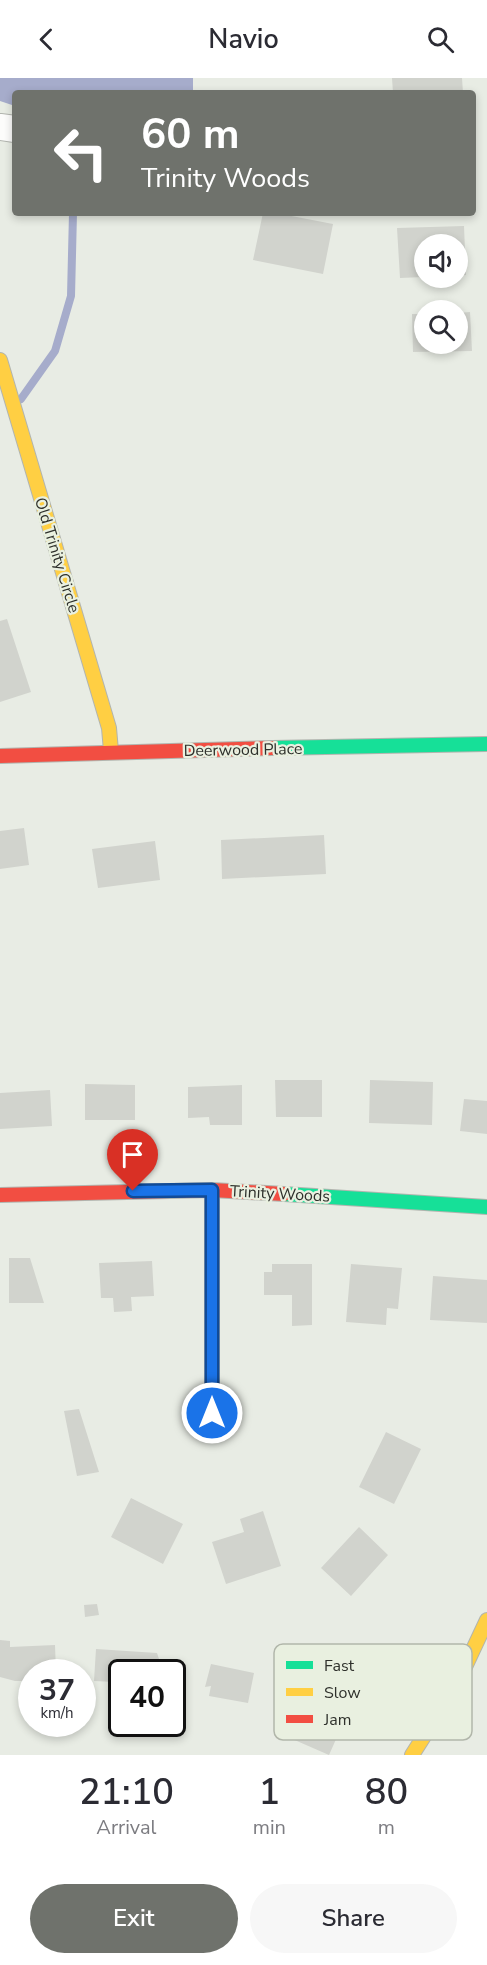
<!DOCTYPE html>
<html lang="en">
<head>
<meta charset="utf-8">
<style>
	:root { --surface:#fff; --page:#f7f7f7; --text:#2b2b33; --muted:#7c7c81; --accent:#6f726c }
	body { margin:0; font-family:"Nunito Sans",sans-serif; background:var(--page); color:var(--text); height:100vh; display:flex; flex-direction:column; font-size:22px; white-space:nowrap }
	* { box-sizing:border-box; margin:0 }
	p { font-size:20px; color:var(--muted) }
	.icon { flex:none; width:33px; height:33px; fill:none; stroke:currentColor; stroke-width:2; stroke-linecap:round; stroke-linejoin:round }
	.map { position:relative; height:1677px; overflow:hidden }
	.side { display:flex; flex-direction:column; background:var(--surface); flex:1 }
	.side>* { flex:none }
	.top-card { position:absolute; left:12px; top:12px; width:464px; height:126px; border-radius:6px; box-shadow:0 3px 9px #0003; background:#6f726c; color:#fff; overflow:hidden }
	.fabs { position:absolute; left:414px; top:156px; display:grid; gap:12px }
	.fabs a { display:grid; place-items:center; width:54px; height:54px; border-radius:50%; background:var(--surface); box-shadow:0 3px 9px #0003; font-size:30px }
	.speed { position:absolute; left:18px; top:1581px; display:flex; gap:12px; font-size:30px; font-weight:700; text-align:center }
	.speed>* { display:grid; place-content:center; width:78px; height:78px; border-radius:50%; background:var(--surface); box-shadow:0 3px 9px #0003; line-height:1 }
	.speed small { font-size:15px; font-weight:400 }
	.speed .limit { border:3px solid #111; border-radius:9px; background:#fff; color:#111 }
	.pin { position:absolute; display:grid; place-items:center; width:51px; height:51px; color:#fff; margin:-62px -26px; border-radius:50% 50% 50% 0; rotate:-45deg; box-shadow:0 0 6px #0007 }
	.pin .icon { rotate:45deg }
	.me { position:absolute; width:66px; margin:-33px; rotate:0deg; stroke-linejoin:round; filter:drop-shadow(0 0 4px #0008) }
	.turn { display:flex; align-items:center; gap:21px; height:126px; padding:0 30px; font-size:27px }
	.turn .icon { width:78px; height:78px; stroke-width:2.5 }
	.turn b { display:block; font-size:42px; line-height:51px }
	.eta { display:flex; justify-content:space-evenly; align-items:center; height:102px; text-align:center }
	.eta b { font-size:36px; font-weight:600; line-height:42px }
	.action { display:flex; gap:12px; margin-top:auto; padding:12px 30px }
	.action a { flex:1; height:69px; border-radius:36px; background:var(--accent); color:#fff; font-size:24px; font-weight:600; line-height:69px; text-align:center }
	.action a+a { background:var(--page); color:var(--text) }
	header { display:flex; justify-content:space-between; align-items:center; height:78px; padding:0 30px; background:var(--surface); font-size:27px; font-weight:600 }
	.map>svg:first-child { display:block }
	.water { fill:#a6accb }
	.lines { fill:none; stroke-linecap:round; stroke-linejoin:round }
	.stream { stroke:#a6accb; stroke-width:8 }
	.building { fill:#d1d3cd }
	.street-casing { stroke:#b2b5af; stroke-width:28 }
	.fast-casing { stroke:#b2b5af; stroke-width:16 }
	.slow-casing { stroke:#b2b5af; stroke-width:16 }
	.jam-casing { stroke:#b2b5af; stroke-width:16 }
	.street { stroke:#fcfcfb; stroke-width:26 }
	.fast { stroke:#16e098; stroke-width:14 }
	.slow { stroke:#ffcf43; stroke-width:14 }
	.jam { stroke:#f24e42; stroke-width:14 }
	.route-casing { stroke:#114b97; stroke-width:15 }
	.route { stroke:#1a73e8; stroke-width:10 }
	.labels { text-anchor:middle; stroke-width:4.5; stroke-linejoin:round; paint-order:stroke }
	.street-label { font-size:16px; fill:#2e302b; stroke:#e9f0e0 }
	.key { fill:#e9f0e0; stroke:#b1b6aa; stroke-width:1.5 }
	.key-label { font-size:16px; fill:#2e302b }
</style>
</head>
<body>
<header><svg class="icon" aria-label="back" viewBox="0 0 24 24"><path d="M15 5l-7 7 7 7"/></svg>Navio<svg class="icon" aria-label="search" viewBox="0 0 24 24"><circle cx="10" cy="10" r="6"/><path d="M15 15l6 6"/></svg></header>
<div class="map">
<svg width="487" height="1677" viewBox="0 0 487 1677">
	<rect width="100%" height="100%" fill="#e8ece4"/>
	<path class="water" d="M0 0H193V15H15V28L0 23Z"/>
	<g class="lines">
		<path class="stream" d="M21 321 55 273 71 218 73 135"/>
	</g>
	<path class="building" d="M392 0H462L463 15H393Z
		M263 135H276L333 146 323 196 253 182Z
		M464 148 466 197 458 198V166H424V199L400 200 397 150Z
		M470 234 472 273 413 274 412 236H424V266H458V235Z
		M7 541 31 614 0 624V543Z
		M24 750 29 787 0 791V753Z
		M324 757 326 796 222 801 221 762Z
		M155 763 160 802 98 810 92 771Z
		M275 1002H322V1039H276Z
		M370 1002 433 1004 432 1047 369 1045Z
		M85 1006 135 1007V1042H85Z
		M242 1007V1047H210L209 1039 188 1040V1009Z
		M50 1012 52 1048 0 1051V1015Z
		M464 1021 487 1023V1056L460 1053Z
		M9 1180H30L44 1225H9Z
		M152 1183 154 1218 131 1219 132 1233 114 1234 113 1220H101L99 1185Z
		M272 1186H312V1247L292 1248V1217H264V1194H272Z
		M351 1186 402 1190 398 1231 387 1230 386 1247 346 1244Z
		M433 1198 487 1202V1245L430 1242Z
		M79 1331 99 1394 77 1398 64 1333Z
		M386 1354 421 1371 394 1426 359 1409Z
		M131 1420 183 1446 163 1486 111 1459Z
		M263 1433 281 1488 226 1506 212 1464 244 1454 240 1441Z
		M359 1449 388 1477 351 1518 321 1490Z
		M97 1526 99 1537 85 1539 84 1527Z
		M0 1562 10 1563V1569L55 1567 56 1594H32V1603H15L0 1599Z
		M96 1571 157 1575 160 1584V1594H122V1613H115V1604L94 1603Z
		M211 1586 254 1595 248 1625 209 1618 211 1608 205 1609Z
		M307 1623 345 1641 329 1677 290 1660Z"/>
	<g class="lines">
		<defs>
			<path id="street" d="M0 49 15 51"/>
			<path id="fast" d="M272 670 487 666
				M284 1116 487 1129"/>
			<path id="slow" d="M0 282 109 650 111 673
				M412 1677 456 1608 487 1542"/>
			<path id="jam" d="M0 678 272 670
				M212 1112V1335
				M0 1117 212 1112 284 1116"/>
		</defs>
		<use href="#street" class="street-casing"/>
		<use href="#fast" class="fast-casing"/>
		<use href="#slow" class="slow-casing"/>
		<use href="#jam" class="jam-casing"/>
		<use href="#street" class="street"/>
		<use href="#fast" class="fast"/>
		<use href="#slow" class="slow"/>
		<use href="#jam" class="jam"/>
	</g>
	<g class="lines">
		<defs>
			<path id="route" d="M133 1113 212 1112V1335"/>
		</defs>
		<use href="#route" class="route-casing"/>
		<use href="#route" class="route"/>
	</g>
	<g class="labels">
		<g class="street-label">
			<text transform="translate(58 477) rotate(73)" y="6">Old Trinity Circle</text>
			<text transform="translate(243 671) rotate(-1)" y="6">Deerwood Place</text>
			<text transform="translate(280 1115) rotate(3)" y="6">Trinity Woods</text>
		</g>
	</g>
	<rect x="274" y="1566" width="198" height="96" rx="9" class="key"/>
	<rect x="286" y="1583" width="27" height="8" fill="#16e098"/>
	<rect x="286" y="1610" width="27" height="8" fill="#ffcf43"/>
	<rect x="286" y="1637" width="27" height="8" fill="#f24e42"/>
	<g class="key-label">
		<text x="324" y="1593">Fast</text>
		<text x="324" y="1620">Slow</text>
		<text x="324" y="1647">Jam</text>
	</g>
</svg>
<div class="fabs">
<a><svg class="icon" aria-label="sound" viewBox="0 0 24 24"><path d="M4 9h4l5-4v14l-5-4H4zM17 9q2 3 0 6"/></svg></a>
<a><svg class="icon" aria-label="search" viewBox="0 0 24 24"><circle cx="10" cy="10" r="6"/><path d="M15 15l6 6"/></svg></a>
</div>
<div class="speed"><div>37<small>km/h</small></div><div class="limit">40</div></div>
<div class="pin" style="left:133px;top:1113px;background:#d93025"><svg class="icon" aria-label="arrive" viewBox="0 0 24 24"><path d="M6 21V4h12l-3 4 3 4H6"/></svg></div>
<svg class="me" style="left:212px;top:1335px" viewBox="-20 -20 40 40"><circle r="17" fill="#1a73e8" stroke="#fff" stroke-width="3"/><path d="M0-11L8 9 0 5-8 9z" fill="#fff"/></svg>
<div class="top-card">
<div class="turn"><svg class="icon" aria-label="left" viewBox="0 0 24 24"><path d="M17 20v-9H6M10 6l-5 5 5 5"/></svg><div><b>60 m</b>Trinity Woods</div></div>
</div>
</div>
<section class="side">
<div class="eta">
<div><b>21:10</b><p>Arrival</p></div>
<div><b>1</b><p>min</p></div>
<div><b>80</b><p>m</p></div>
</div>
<div class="action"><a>Exit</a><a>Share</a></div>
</section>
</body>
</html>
